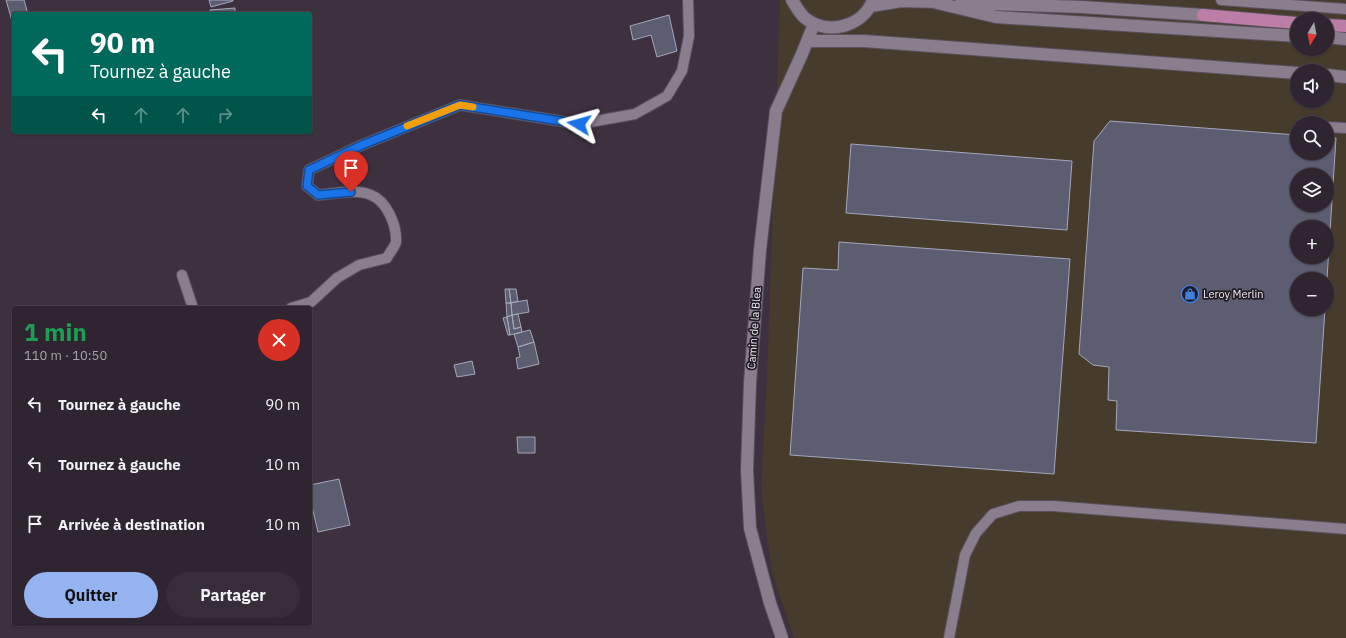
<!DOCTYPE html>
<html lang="fr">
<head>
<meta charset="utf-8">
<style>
	:root { --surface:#2e2530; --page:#362d38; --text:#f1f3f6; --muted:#a7a5ab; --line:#49424c; --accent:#95b2f1 }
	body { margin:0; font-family:"IBM Plex Sans",sans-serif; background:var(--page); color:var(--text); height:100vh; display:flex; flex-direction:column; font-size:15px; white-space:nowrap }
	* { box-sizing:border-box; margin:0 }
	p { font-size:13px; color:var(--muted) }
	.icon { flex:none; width:22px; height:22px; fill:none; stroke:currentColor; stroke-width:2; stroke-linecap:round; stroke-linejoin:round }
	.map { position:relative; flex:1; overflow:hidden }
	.side { position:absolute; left:12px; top:306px; width:300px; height:320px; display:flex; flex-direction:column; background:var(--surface); border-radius:4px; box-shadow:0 1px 3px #0004,0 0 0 1px var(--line) }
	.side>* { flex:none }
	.hud { position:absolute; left:12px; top:12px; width:300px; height:122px; border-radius:4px; box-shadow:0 1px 3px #0004,0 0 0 1px var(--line); background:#00695c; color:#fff; overflow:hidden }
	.needle { width:26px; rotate:190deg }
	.tools { position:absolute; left:1290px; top:12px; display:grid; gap:8px }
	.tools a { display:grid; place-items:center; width:44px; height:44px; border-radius:50%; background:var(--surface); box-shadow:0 1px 3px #0004,0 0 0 1px var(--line); font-size:20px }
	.pin { position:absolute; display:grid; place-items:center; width:34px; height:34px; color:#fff; margin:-41px -17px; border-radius:50% 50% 50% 0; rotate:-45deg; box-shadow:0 0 4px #0007 }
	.pin .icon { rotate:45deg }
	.me { position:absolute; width:44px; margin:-22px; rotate:278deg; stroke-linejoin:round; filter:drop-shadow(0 0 3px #0008) }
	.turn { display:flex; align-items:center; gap:14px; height:84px; padding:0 12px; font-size:18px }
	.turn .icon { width:52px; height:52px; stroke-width:2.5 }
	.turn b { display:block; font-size:28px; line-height:34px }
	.lanes { display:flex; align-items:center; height:38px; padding:0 12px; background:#0003; justify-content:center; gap:20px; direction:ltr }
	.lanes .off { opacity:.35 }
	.round { display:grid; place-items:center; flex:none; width:42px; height:42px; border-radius:21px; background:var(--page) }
	.overview { display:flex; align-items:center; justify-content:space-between; height:68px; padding:0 12px }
	h1 { font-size:24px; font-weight:700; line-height:30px; color:#1e9e55 }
	.cta { display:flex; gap:8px; margin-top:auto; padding:8px 12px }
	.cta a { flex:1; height:46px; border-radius:24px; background:var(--accent); color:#111; font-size:16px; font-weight:700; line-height:46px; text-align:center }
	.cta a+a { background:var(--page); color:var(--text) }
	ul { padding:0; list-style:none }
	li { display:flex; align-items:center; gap:12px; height:60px; padding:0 12px }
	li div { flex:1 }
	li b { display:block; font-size:15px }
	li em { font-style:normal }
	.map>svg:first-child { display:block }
	.commercial { fill:#473c2c; fill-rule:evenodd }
	.building { fill:#5c5d70; stroke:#a4a6bb; fill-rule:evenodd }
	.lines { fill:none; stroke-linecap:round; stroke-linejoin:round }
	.lane-casing { stroke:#5a505d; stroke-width:12 }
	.street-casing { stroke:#5a505d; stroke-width:14 }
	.primary-casing { stroke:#5a505d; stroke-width:14 }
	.lane { stroke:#8a7d8e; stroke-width:10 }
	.street { stroke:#8a7d8e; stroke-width:12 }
	.primary { stroke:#bc7ea6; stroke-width:12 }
	.route-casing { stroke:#114b97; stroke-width:10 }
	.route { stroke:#1a73e8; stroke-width:7 }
	.slow { stroke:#f59e0b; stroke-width:7 }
	.labels { text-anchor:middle; stroke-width:3.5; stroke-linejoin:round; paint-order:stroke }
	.poi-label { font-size:11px; fill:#f6eef8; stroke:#201b22; text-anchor:start }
	.street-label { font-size:11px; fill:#f6eef8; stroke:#201b22 }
</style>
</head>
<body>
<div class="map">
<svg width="1346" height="638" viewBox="0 0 1346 638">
	<rect width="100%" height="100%" fill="#3d3140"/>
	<path class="commercial" d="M780 0H1346V638H794L772 573 761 489 767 378ZM1297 19H1327V49H1297ZM1297 71H1327V101H1297ZM1297 123H1327V153H1297ZM1297 175H1327V205H1297ZM1297 227H1327V257H1297ZM1297 279H1327V309H1297Z"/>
	<path class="building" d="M6 0H24L28 14H14V28Z
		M209 0H233V1L211 7Z
		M235 8V14H210V10Z
		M669 15 677 51 657 57 651 35 633 40 630 26Z
		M1110 121 1297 135V153H1327V137L1336 138 1327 279H1297V309H1325L1316 443 1116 430 1117 401 1108 400 1109 367 1093 365 1079 354 1094 141ZM1297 175H1327V205H1297ZM1297 227H1327V257H1297Z
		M851 144 1072 161 1067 230 846 213Z
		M839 242 1070 259 1054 474 790 455 803 268 838 270Z
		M505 289H509L511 303H506Z
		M509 289H516L518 301 511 303Z
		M527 300 529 312 512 315 511 303Z
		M506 303H511L512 315 507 317Z
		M518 314 521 327 514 329 512 315Z
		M512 315 514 329 521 327 522 332 510 335 507 317Z
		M507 317 510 335H508L503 318Z
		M530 330 534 342 518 347 514 334Z
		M534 342 539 364 518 369 516 358 520 357 518 347Z
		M472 361 475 374 457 377 454 365Z
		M517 437H535V453H518Z
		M339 479 350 525 318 532 310 498V485Z"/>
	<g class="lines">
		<defs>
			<path id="lane" d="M1221 0 1346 9
				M1327 127 1346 128
				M182 275 193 308
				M291 308 311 302 337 278 359 265 387 258C389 253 395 247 396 242 397 226 387 201 371 195 356 188 334 194 318 195L307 186 309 170 362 145 460 105 579 124 635 114 667 96 682 71 689 36 688 0
				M949 638 965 555 976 533 993 514 1019 506H1053L1346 529"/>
			<path id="street" d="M792 0C796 6 799 13 805 18 827 36 863 27 873 0
				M933 2 996 17 1297 36
				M961 3 1082 7 1203 15
				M871 6 901 1 941 2
				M1327 37 1346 39
				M808 41H864L1297 73
				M1327 75 1346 77
				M782 638 770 603 750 528 747 470 750 383 760 250 776 111 802 54 814 24"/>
			<path id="primary" d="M1203 15 1297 23
				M1327 25 1346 26"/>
		</defs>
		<use href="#lane" class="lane-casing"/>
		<use href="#street" class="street-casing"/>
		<use href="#primary" class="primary-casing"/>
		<use href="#lane" class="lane"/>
		<use href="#street" class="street"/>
		<use href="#primary" class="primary"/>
	</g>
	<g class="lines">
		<defs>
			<path id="route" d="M351 192 318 195 307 186 309 170 362 145 460 105 579 124"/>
		</defs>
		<use href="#route" class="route-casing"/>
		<use href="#route" class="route"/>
		<path class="slow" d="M407 126 460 105 473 107"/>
	</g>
	<defs>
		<symbol id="shop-ring" viewBox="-11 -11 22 22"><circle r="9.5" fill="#201b22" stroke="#3f7fe0" stroke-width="1.5"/><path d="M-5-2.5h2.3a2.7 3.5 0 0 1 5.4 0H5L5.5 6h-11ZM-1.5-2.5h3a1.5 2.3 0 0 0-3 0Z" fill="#3f7fe0"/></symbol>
	</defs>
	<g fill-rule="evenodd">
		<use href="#shop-ring" x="1180" y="284" width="20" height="20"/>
	</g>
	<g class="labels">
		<g class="poi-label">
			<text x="1203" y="298">Leroy Merlin</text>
		</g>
		<g class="street-label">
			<text transform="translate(754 328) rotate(-86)" y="4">Camin de la Blea</text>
		</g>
	</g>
</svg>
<div class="tools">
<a><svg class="needle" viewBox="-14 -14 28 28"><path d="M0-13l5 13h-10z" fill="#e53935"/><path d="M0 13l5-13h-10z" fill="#a7a5ab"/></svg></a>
<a><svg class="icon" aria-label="sound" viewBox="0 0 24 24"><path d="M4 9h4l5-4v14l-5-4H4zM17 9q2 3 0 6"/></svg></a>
<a><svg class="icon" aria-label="search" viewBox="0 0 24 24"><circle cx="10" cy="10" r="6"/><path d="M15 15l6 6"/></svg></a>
<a><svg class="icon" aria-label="layers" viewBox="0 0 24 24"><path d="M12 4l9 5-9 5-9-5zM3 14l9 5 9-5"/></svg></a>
<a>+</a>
<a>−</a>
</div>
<div class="pin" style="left:351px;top:192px;background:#d93025"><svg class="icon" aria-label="arrive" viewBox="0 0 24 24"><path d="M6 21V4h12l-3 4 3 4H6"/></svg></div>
<svg class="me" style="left:579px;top:124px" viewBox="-20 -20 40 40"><path d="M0-17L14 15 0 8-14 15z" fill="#1a73e8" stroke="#fff" stroke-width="4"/></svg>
<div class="hud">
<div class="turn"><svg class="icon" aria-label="left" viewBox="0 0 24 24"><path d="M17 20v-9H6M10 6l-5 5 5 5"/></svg><div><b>90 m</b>Tournez à gauche</div></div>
<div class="lanes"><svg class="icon" aria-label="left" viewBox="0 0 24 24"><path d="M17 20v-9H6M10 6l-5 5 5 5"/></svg><svg class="icon off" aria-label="ahead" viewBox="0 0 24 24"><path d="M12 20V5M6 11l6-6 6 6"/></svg><svg class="icon off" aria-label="ahead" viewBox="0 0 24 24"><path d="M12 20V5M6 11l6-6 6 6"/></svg><svg class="icon off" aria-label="right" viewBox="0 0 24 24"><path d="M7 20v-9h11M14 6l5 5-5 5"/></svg></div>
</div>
<section class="side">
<div class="overview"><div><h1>1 min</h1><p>110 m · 10:50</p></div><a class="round" style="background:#d93025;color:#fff"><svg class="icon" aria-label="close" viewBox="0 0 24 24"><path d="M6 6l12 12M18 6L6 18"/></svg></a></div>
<ul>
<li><svg class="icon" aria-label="left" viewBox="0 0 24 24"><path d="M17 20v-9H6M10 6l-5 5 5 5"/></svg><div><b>Tournez à gauche</b></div><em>90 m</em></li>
<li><svg class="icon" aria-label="left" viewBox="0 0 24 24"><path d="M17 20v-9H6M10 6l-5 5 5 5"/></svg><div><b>Tournez à gauche</b></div><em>10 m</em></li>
<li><svg class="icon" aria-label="arrive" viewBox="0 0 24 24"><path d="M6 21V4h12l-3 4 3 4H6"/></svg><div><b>Arrivée à destination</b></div><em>10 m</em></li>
</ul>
<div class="cta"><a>Quitter</a><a>Partager</a></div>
</section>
</div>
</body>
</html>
